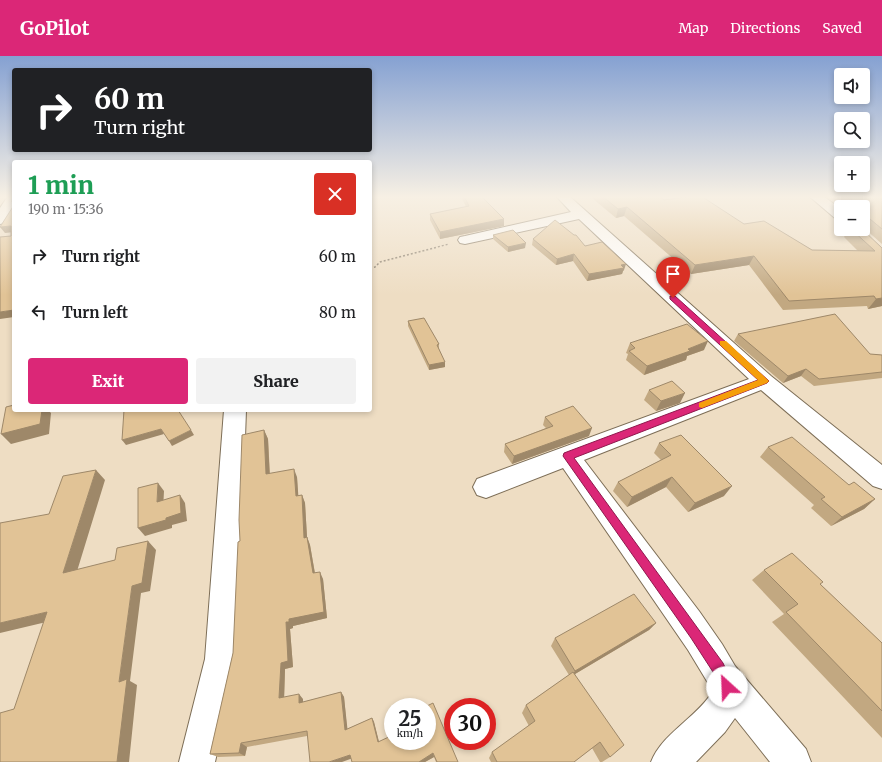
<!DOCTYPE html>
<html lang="en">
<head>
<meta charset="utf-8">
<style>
	:root { --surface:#fff; --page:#f2f2f2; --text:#202124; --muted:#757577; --accent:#db2777 }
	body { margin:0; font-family:Merriweather,serif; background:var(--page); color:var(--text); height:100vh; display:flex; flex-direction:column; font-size:15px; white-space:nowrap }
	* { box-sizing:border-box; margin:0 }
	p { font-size:13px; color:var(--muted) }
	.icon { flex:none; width:22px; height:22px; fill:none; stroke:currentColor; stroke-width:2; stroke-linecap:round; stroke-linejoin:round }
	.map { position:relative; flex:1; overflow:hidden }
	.sheet { position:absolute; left:12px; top:104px; width:360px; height:252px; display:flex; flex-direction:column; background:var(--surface); border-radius:4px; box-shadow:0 2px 6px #0003 }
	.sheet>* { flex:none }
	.guide { position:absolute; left:12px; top:12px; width:360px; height:84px; border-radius:4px; box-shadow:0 2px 6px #0003; background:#202124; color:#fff; overflow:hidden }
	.buttons { position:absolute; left:834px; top:12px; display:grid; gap:8px }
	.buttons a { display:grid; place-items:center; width:36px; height:36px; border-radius:4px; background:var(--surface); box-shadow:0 2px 6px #0003; font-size:20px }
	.speed { position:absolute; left:384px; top:642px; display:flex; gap:8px; font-size:20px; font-weight:700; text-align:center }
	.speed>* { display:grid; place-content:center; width:52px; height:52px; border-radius:50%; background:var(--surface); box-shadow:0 2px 6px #0003; line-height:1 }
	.speed small { font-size:10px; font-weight:400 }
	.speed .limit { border:6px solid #d22; background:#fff; color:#111 }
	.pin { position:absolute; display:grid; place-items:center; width:34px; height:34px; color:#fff; margin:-41px -17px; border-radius:50% 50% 50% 0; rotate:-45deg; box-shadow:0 0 4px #0007 }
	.pin .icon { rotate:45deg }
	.me { position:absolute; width:44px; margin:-22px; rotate:335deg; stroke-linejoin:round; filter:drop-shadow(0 0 3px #0008) }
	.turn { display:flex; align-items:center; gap:14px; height:84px; padding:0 16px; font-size:18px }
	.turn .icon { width:52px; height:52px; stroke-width:2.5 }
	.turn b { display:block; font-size:28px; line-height:34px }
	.round { display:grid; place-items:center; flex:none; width:42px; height:42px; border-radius:4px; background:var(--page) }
	.overview { display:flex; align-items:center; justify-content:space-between; height:68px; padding:0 16px }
	h1 { font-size:24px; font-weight:800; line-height:30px; color:#1e9e55 }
	.action { display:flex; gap:8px; margin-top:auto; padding:8px 16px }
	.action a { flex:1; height:46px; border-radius:4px; background:var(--accent); color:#fff; font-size:16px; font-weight:800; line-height:46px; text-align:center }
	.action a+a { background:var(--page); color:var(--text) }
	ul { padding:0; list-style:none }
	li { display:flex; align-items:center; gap:12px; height:56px; padding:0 16px }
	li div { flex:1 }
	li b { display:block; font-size:15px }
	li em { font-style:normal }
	header { display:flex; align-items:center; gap:24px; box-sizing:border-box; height:56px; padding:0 20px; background:var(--accent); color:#fff }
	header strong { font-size:19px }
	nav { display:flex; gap:22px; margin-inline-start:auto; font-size:14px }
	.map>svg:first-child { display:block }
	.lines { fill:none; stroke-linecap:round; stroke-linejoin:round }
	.street-casing { stroke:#7d6e57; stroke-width:2 }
	.secondary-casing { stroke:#7d6e57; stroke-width:2 }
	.path { stroke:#887c6b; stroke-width:1.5; stroke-dasharray:2 2; stroke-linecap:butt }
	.street { fill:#fff; fill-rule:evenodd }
	.secondary { fill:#fff; fill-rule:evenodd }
	.wall { fill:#c2a881 }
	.shaded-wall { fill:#9e8869 }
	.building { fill:#e1c396; stroke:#9e8869 }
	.route { fill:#db2777; stroke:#8e194d }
	.slow { fill:#f59e0b }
</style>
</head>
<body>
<header>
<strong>GoPilot</strong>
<nav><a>Map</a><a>Directions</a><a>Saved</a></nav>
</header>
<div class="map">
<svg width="882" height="706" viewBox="0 0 882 706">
	<rect width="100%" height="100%" fill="#eeddc3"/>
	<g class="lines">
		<defs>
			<path id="street" d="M8 140H14V152L5 167 0 168V152Z
				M556 140H569L771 320 882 409V433L873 430 761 334 584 404 699 555 722 588 735 610 806 693 811 706H770L735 662 725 676 696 706H651C662 678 694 663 711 638L708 627 688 594 563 412 486 442 477 439 473 431 477 423 749 323 579 163 465 188 460 187 458 184 460 181 465 180 571 156Z
				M809 140H823L841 153V164L836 163Z"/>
			<path id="secondary" d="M224 354H246L237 603 215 706H179L205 603Z"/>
		</defs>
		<use href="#street" class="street-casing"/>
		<use href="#secondary" class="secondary-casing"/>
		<path class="path" d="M370 212 375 211 380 206 449 188"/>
		<use href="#street" class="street"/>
		<use href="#secondary" class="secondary"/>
	</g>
	<path class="wall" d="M461 140H481L504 163V170L440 183 430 164V158L466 151Z
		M593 140H633L635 142 664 144 744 168 812 194 858 195 844 181 849 173H862L882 192V250L868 253 867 250 783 254 749 209 691 218 624 160 616 162 592 142Z
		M825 140H882V188L864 172H863V151H846L843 144H831Z
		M493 179 525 192 508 196 493 183Z
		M533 183 585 190 624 214 623 215 622 218 587 225 573 205 556 209 532 189Z
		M408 265 439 288V293L445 311 429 314 408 270Z
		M738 278 870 298 882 299V322L814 330 801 320 783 327 734 285Z
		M630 287 704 294 687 300 686 304 644 319 626 304 628 298 626 297Z
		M649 334 680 347 656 355 644 344Z
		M545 361 589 380 512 408 504 396 505 388 546 372 543 369Z
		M264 374 268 383 270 418 297 421 298 440 302 439 305 447 307 481 310 489 315 517 323 523 327 562 293 570V572L290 573 293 611 285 613 284 641 303 643V646L341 636 344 641 347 673 372 662 374 666 379 686 393 679 458 706H436L434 701 425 706H352L351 703 307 680 247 691 245 700 218 701 210 698 233 597 240 485Z
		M659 387 724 440 688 456 666 431 627 451 613 435 618 426 661 404 654 397Z
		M768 391 849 429 875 443 864 453 831 470 811 452 814 449 760 401Z
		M764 514 820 528 882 587V682L772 566 784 558 752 524Z
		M656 567 649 574 575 618 610 701 602 706H600L592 692 574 706H491L489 702 492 696 529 670 522 657 526 649 569 619 551 590 555 582Z"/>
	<path class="shaded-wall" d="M627 151 624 160 616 162 618 153Z
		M504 163V170L440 183V176Z
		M11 170 14 176 5 177 0 171Z
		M526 187 525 192 508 196V191Z
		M574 198 573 205 556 209 557 203Z
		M754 200 749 209 691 218 695 209Z
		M626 208 624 214 623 215 622 218 587 225 589 218 621 209Z
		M882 242V250L868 253 876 243Z
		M14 254V261L0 263V256Z
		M708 285 704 294 687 300 686 304 644 319 647 310 688 293Z
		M445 306V311L429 314V309Z
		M806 313 801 320 783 327 788 320Z
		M685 337 680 347 656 355 661 345Z
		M42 354H48L51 357 49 378 11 388 1 378Z
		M592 372 589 380 512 408 514 400Z
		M161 373 164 378 126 389 122 384Z
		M191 374 194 379 172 390 169 385Z
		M264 374 268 383 270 427 266 418Z
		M294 413 297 421 299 449 296 440Z
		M96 414 105 424 74 525 63 517Z
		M672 421 666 431 627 451 632 441Z
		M158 427 164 435 163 454 157 446Z
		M732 430 724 440 688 456 695 447Z
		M180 439 185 447 187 465 172 469V472L145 480 138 472 166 462Z
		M302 439 305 447 307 481 310 489 316 524 313 517 304 482Z
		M875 443 864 453 831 470 842 461Z
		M148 485 156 494 150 535 141 537 130 625 137 629 129 706H117L119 626 132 530Z
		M320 516 323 523 327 562 293 570V572L290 573 293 611 285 613 284 646 279 642 281 607 286 566 289 563Z
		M47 556 59 563 0 577V567Z
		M656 567 649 574 570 621 575 615Z
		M341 636 344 641 348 678 345 674Z
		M299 638 303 643V652L299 647Z
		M372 662 374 666 380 690 378 686Z
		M241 687 247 691 245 700 239 697Z
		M433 697 434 701 425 706H419Z
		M350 699 353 702 342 706H329Z"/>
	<path class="building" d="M12 140H14V145L12 146Z
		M464 140H481L504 163 440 176 430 158 469 150Z
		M602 140H633L635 142 651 140H659L664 144 693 140H701L744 168 764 165 812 194 875 195 851 173H862L882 192V242L876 243 874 240 789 245 754 200 695 209 627 151 618 153Z
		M850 140H882V173L870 163 863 162V151H855Z
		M14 149V254L0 256V181L11 180V170L0 171Z
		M555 164 574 179H576L585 190 602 186 626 208 621 209 624 212 589 218 574 198 557 203 533 183Z
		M513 174 526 187 508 191 493 179Z
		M835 258 870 298 882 299V316L819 323 806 313 788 320 738 278Z
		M424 262 439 288 437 289 445 306 429 309 408 265Z
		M687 268 708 285 688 293 690 295 647 310 629 295 635 292 630 287Z
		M672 325 685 337 661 345 649 334Z
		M14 349V354H42L40 368 1 378 6 351Z
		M573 350 592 372 514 400 505 388 553 370 545 361Z
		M124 354H178L191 374 169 385 161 373 122 384Z
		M264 374 266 418 294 413 296 440 302 439 304 482 307 481 313 517 320 516 324 556 289 563V566H286L288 605 281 607 279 642 299 638V647L341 636 345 674 372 662 378 686 393 679V685H427V651H425L433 647 458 706H437L433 697 419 706H352L350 699 329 706H310L307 675 241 687 239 697 210 698 233 597 238 486 240 485 239 464 242 379Z
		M681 379 732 430 695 447 672 421 632 441 618 426 671 399 659 387Z
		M792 381 849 429 854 426 875 443 842 461 821 443 825 441 768 391Z
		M96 414 63 517 115 504 117 492 148 485 142 527 132 530 119 626 127 623 117 706H0V657L14 653 47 556 0 567V467L49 458 63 420Z
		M158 427 157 446 180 439 181 457 166 462V464L138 472V432Z
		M792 497 823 526 820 528 882 587V655L786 556 798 548 764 514Z
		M634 538 656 567 575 615 555 582Z
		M573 616 624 689 610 701 600 686 574 706H497L492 696 535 665 526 649Z"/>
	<linearGradient id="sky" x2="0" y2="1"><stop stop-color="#85a1d2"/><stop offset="0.59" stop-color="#f7f0e4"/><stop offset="1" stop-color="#f7f0e4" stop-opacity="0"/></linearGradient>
	<rect width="882" height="239" fill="url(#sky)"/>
	<path class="route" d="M670 240H675L769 325 767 327 574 402 723 607 734 631 732 636 727 638 722 636 713 616 691 582 563 400 564 397 758 324 670 243Z"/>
	<path class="slow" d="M720 285H726L769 325 767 327 702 352 699 351V347L758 324 720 289Z"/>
</svg>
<div class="buttons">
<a><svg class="icon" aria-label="sound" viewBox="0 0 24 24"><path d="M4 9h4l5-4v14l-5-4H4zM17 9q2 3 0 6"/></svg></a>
<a><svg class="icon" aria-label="search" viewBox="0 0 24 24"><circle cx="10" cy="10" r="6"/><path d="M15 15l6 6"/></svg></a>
<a>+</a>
<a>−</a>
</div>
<div class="speed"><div>25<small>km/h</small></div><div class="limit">30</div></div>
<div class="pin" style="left:673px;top:242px;background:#d93025"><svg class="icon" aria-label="arrive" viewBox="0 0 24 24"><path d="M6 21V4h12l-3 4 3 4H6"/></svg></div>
<svg class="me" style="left:727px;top:631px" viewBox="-20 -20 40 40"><circle r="19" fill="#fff"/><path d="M0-13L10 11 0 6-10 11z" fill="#db2777"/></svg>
<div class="guide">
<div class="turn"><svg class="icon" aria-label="right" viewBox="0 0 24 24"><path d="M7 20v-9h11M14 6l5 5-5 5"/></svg><div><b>60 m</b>Turn right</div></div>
</div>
<section class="sheet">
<div class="overview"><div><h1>1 min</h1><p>190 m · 15:36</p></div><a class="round" style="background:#d93025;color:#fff"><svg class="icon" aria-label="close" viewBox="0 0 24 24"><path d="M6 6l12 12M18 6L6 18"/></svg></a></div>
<ul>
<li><svg class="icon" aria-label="right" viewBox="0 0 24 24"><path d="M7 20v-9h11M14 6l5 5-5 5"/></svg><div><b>Turn right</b></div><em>60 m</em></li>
<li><svg class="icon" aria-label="left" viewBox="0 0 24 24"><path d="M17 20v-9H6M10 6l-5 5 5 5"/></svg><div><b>Turn left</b></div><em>80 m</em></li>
</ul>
<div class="action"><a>Exit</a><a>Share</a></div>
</section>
</div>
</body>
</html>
